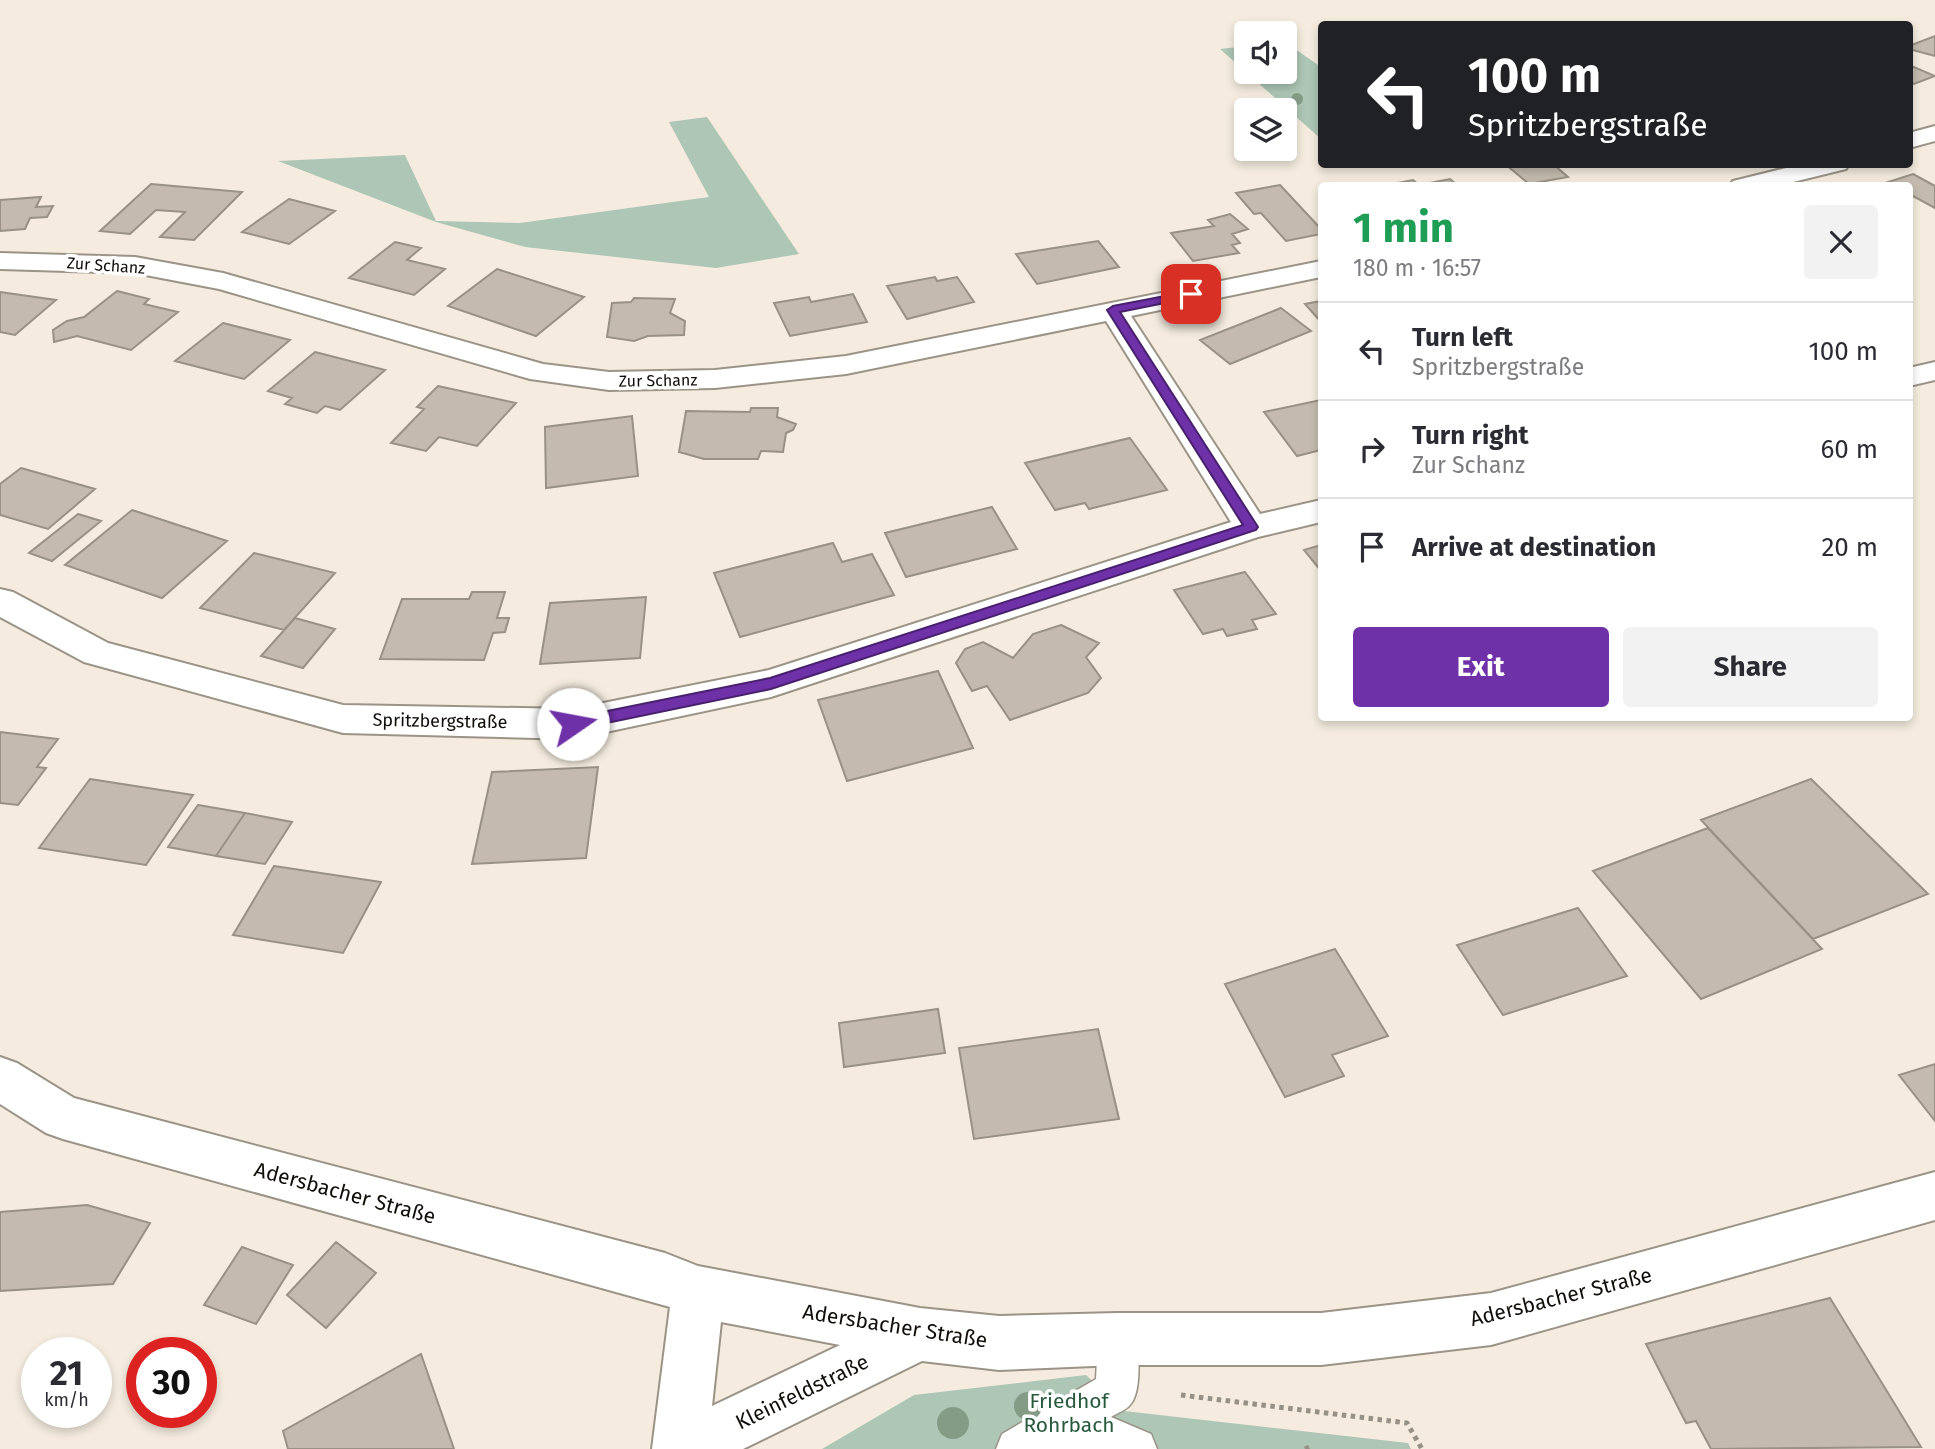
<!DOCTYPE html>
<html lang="en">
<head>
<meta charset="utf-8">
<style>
	:root { --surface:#fff; --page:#f2f2f3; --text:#2b2b33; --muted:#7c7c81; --line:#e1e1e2; --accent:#6f31a7 }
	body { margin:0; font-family:"Fira Sans",sans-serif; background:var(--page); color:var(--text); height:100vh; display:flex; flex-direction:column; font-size:26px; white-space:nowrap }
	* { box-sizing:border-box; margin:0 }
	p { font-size:23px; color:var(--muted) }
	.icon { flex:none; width:38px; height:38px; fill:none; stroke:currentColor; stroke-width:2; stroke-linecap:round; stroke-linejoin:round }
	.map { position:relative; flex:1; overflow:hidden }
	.drawer { position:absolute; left:1318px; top:182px; width:595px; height:539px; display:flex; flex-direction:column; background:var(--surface); border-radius:7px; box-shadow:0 4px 10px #0003 }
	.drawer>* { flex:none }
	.hud { position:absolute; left:1318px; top:21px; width:595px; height:147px; border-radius:7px; box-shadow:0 4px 10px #0003; background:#202124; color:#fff; overflow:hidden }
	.tools { position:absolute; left:1234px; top:21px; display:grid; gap:14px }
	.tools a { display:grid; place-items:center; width:63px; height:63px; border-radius:7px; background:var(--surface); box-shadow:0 4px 10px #0003; font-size:35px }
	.speed { position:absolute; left:21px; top:1337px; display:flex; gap:14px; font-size:35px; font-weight:700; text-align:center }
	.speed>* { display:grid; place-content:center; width:91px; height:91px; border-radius:50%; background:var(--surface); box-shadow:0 4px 10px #0003; line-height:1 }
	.speed small { font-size:18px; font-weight:400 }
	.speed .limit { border:10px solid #d22; background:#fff; color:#111 }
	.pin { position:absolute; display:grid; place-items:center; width:60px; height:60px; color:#fff; margin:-30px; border-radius:14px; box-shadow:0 4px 10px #0006 }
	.me { position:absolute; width:77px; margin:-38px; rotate:78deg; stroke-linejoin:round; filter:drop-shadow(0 0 5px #0008) }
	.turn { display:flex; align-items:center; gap:24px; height:147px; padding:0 35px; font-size:32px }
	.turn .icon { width:91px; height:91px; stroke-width:2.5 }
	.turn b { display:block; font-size:49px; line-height:60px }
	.round { display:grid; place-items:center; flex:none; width:74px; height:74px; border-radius:7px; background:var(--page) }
	.headline { display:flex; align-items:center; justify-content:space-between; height:119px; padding:0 35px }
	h1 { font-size:42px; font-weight:700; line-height:52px; color:#1e9e55 }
	.primary-button { display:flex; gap:14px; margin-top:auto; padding:14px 35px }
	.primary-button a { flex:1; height:80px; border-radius:7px; background:var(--accent); color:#fff; font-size:28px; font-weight:700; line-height:80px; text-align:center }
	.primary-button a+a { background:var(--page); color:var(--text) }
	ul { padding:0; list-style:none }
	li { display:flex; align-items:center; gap:21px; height:98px; padding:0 35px; border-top:2px solid var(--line) }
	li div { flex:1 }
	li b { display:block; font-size:26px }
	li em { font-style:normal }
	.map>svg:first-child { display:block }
	.green { fill:#adc6b5 }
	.building { fill:#c4bbae; stroke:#999185; stroke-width:2 }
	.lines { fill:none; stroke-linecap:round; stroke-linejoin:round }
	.service-casing { stroke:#9b9386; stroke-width:3 }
	.minor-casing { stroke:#9b9386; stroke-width:4 }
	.path { stroke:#979087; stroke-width:5; stroke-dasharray:4.5 4.5; stroke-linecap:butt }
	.service { fill:#fff; fill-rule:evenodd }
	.minor { fill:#fff; fill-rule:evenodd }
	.tree { fill:#849c86 }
	.route { fill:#6f31a7; stroke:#48206d; stroke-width:2 }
	.labels { text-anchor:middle; stroke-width:7; stroke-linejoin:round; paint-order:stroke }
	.far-street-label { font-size:16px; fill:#110e09; stroke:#fff }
	.street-label { font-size:18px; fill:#110e09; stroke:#fff }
	.near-street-label { font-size:21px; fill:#110e09; stroke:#fff }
	.near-park-label { font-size:21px; fill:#275a3d; stroke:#fff }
</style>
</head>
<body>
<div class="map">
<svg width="1935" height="1449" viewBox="0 0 1935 1449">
	<rect width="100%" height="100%" fill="#f5ecdf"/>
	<path class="green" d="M1285 42 1321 67V139L1220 49 1246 46V72H1284Z
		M707 117 799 254 716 268 525 247 436 222 278 161 405 155 436 221 520 223 709 197 669 122Z
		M1086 1375 1124 1411 1408 1443 1411 1449H822L914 1395Z"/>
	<path class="building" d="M1935 36V56L1909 49V46Z
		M1909 65 1935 76 1914 84 1909 81Z
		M1505 164H1553L1568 177 1529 184Z
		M1913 174 1935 186V208L1909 194V186H1894L1888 182Z
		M1450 179 1458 186 1387 185 1413 180 1419 185Z
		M151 184 242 192 194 240 160 237 185 212 156 210 130 234 100 231Z
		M1280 185 1321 229V234L1286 241 1261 213 1254 214 1236 193Z
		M41 197 36 207 53 206 47 217 30 218 25 229 0 231V200Z
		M289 199 335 211 289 244 242 232Z
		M1230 214 1248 229 1232 234 1240 243 1232 245 1239 253 1193 261 1171 233 1214 226 1208 220Z
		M1098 241 1119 267 1037 284 1016 254Z
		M395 242 421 248 407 260 445 269 414 295 349 278Z
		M497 269 584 297 536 336 448 306Z
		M935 277 937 281 957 277 974 302 907 319 887 286Z
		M117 291 149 299 144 304 178 312 131 350 77 336 54 342 53 330 67 321 84 317Z
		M0 292 56 300 15 335 0 332Z
		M853 294 867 322 790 336 774 303 809 297 811 302Z
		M634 298 675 299 670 313 685 321 684 335 648 336 634 341 607 337 612 303 631 302Z
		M1321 301V322L1305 304Z
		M1281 308 1311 331 1230 364 1200 340Z
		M223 323 290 340 244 379 175 361Z
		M315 352 385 370 340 410 325 406 317 413 285 404 292 398 268 391Z
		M438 386 516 403 477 446 439 437 426 451 391 443 424 409 417 407Z
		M1321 400V450L1297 456 1264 412Z
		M751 408H778L777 417 796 424 793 430 786 433 783 452 761 451 758 459H704L679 452 686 411 750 412Z
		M632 416 638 476 546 488 545 427Z
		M1130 438 1167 490 1089 509 1085 503 1055 510 1025 463Z
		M21 468 95 489 48 529 0 515V484Z
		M992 507 1017 549 906 577 885 533Z
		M132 510 227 541 162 598 65 565Z
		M78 514 101 521 52 561 29 553Z
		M833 543 842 562 872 554 894 595 740 637 714 573Z
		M1321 545V571L1304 550Z
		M254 553 335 573 284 630 200 608Z
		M1245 572 1276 614 1252 620 1257 629 1227 636 1223 629 1203 634 1174 590Z
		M472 592H505L497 618H509L505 632 493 633 484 660 380 659 402 599H469Z
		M646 597 640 658 540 664 550 603Z
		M295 618 335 629 303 668 261 656Z
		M1061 625 1099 643 1086 657 1101 678 1088 693 1010 720 987 686 972 691 956 663 965 649 983 642 1013 658 1033 634Z
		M938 671 973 748 847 781 818 700Z
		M0 732 58 739 37 767 46 768 18 805 0 803Z
		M598 767 586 858 472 864 492 772Z
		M90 779 193 795 146 865 39 848Z
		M1811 779 1928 894 1813 939 1701 820Z
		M198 805 245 813 216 856 168 847Z
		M245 813 292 822 265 864 216 856Z
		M1708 828 1822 949 1701 999 1593 871Z
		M274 866 381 882 343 953 233 935Z
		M1578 908 1627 976 1503 1015 1457 945Z
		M1335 949 1388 1036 1332 1055 1344 1076 1285 1097 1225 984Z
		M938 1009 945 1053 844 1067 839 1023Z
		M1098 1029 1119 1119 974 1139 959 1048Z
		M1935 1064V1121L1899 1075Z
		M87 1205 150 1223 113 1284 0 1291V1212Z
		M336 1242 376 1273 326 1328 287 1295Z
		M242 1247 293 1265 256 1324 204 1305Z
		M1830 1298 1921 1447 1711 1449 1696 1421 1686 1423 1646 1344Z
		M421 1354 454 1449H288L283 1431Z"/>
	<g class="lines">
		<defs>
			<path id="service" d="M1118 1319 1132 1325C1139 1341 1143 1391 1130 1405 1126 1410 1117 1413 1111 1417L1151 1434 1157 1449H996L1002 1434 1096 1379 1098 1339 1104 1325Z"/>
			<path id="minor" d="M1935 126V141L1909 148V133Z
				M1802 164H1849L1846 169 1777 186H1729L1733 181Z
				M0 253 135 257 223 273 543 364 609 372 715 370 846 356 1321 261V277L1131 316 1260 514 1321 500V522L1258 537 771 697 573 739 343 733 84 662 0 617V589L13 592 108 643 343 705 573 709 769 670 1231 522 1106 321 846 374 715 388 609 390 530 379 219 289 135 273 0 269Z
				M1935 362V380L1909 386V368Z
				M0 1057 17 1063 74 1098 665 1253 698 1266 920 1308 999 1316 1118 1313H1321L1491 1293 1935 1172V1220L1491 1345 1321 1365H1118L999 1370 922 1361 743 1449H652L670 1307 63 1139 46 1133 0 1104ZM721 1322 840 1345 712 1406Z"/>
		</defs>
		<use href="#service" class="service-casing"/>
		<use href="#minor" class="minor-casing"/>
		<path class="path" d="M1181 1395 1407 1423 1422 1449
			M1305 1449 1312 1446"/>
		<use href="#service" class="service"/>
		<use href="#minor" class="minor"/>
	</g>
	<g class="tree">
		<circle cx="1297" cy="99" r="6"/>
		<circle cx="1028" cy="1406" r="14"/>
		<circle cx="953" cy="1423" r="16"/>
	</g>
	<path class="route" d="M1191 291 1195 292V297L1120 312 1258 527 1256 530 771 689 573 730 567 728 565 724 573 718 770 678 1243 525 1107 310 1113 306Z"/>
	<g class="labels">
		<g class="far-street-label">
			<text transform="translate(106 265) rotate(4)" y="6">Zur Schanz</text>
			<text transform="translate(658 380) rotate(-1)" y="6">Zur Schanz</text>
		</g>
		<g class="street-label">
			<text transform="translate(440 721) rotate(1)" y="6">Spritzbergstraße</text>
		</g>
		<g class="near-street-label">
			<text transform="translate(345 1193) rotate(15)" y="7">Adersbacher Straße</text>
			<text transform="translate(1561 1297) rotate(-14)" y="7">Adersbacher Straße</text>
			<text transform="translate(895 1326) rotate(9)" y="7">Adersbacher Straße</text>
			<text transform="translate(802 1392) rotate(-26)" y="7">Kleinfeldstraße</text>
		</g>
		<g class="near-park-label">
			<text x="1069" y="1408">Friedhof<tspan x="1069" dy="24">Rohrbach</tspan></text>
		</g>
	</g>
</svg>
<div class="tools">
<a><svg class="icon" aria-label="sound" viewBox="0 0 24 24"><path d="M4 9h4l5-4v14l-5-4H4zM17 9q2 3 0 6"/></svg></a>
<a><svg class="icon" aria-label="layers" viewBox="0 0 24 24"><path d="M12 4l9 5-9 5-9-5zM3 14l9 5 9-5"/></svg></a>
</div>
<div class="speed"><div>21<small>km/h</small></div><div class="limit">30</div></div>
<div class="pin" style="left:1191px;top:294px;background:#d93025"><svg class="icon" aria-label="arrive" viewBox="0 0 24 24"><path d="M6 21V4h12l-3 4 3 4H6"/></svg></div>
<svg class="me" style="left:573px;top:724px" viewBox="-20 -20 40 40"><circle r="19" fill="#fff"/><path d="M0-13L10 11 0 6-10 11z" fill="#6f31a7"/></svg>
<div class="hud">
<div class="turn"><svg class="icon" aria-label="left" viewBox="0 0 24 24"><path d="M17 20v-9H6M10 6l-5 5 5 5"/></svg><div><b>100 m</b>Spritzbergstraße</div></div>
</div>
<section class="drawer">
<div class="headline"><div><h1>1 min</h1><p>180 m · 16:57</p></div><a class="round"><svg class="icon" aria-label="close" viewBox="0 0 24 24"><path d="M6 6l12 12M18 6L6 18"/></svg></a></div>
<ul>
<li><svg class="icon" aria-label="left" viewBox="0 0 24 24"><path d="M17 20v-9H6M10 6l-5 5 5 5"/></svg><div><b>Turn left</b><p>Spritzbergstraße</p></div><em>100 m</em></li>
<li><svg class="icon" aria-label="right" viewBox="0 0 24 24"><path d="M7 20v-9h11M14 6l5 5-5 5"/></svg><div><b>Turn right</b><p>Zur Schanz</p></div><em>60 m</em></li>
<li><svg class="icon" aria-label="arrive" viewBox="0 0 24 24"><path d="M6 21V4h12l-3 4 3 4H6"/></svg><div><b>Arrive at destination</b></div><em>20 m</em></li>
</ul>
<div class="primary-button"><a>Exit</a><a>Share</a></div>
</section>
</div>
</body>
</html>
